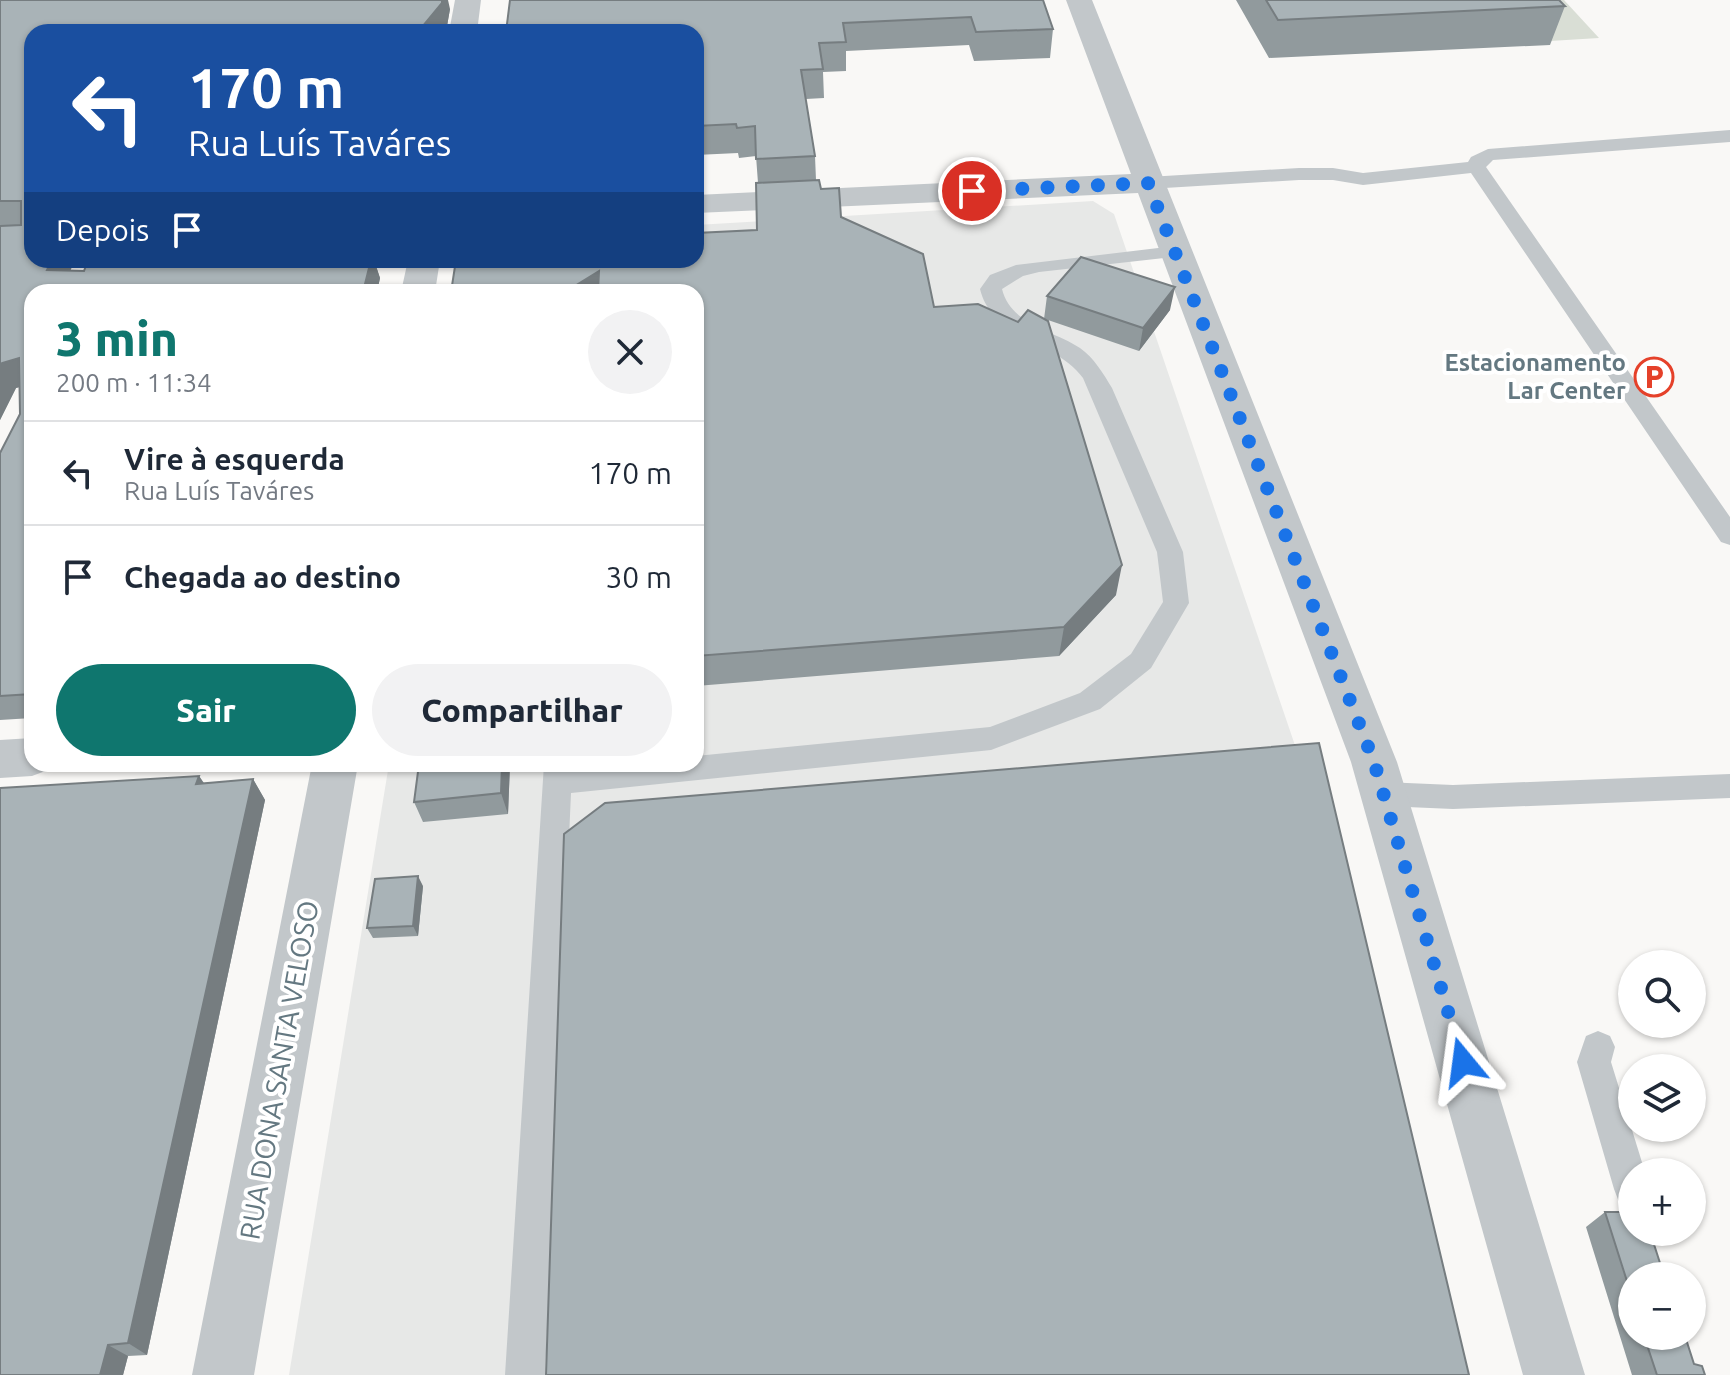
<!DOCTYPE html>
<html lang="pt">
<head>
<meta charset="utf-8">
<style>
	:root { --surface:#fff; --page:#f2f2f3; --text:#1f2937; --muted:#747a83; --line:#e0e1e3; --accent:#0f766e }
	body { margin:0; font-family:Ubuntu,sans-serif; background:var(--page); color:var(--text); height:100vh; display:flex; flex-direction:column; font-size:30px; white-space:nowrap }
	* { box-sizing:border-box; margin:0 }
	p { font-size:26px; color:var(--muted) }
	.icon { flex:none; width:44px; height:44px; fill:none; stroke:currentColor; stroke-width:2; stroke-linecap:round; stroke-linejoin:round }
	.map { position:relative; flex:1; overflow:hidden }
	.sheet { position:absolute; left:24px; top:284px; width:680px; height:488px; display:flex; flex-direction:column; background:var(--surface); border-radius:24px; box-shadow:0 2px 6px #0004 }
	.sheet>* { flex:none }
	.hud { position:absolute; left:24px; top:24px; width:680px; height:244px; border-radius:24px; box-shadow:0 2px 6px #0004; background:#1a4fa0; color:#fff; overflow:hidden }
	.tools { position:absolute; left:1618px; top:950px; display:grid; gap:16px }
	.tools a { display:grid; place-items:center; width:88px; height:88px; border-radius:50%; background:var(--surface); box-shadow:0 2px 6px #0004; font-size:40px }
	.pin { position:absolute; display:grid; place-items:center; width:68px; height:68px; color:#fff; margin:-34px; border:4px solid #fff; border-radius:50%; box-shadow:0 2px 8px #0007 }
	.me { position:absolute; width:88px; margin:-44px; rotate:344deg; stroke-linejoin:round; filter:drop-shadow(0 0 6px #0008) }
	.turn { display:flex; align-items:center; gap:28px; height:168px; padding:0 32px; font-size:36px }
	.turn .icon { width:104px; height:104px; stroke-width:2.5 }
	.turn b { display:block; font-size:56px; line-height:68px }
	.then { display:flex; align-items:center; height:76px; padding:0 32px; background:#0003; gap:16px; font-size:30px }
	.round { display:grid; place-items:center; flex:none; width:84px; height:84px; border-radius:42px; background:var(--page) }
	.headline { display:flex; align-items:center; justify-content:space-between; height:136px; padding:0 32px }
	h1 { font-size:48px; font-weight:800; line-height:60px; color:var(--accent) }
	.cta { display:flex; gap:16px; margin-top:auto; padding:16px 32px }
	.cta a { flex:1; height:92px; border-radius:48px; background:var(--accent); color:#fff; font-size:32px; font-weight:800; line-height:92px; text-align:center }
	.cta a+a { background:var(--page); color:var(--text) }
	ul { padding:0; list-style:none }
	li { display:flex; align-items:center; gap:24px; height:104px; padding:0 32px; border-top:2px solid var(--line) }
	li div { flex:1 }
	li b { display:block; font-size:30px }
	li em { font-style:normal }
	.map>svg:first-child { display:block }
	.built { fill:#e7e8e7 }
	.green { fill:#d9ded5 }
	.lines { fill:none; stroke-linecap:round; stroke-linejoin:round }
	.service { fill:#c2c7ca; fill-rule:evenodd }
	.minor { fill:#c2c7ca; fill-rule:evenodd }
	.tertiary { fill:#c2c7ca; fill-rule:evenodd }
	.wall { fill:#919a9d }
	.shaded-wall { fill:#767d80 }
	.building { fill:#a9b3b7; stroke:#767d80; stroke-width:2 }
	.route { stroke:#1a73e8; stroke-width:14; stroke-dasharray:0 25.2 }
	.labels { text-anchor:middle; stroke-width:8; stroke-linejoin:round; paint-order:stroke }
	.poi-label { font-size:24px; font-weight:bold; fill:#647881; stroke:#fff; text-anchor:end }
	.near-street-label { font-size:28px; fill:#647881; stroke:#fff }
</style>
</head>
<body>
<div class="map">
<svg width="1730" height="1375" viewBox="0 0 1730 1375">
	<rect width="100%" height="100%" fill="#f9f8f6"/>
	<path class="built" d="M1093 201 1114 214 1300 760 1436 1375H289L389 764H696V225Z"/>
	<path class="green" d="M1515 0H1564L1599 38 1550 41Z"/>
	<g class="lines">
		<path class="service" d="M1730 130V142L1493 160 1486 167 1730 517V545L1721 542 1471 173 1363 185 1333 180H1299L1148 189 1138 183 1148 177 1299 168H1333L1363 173 1468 162 1471 157 1488 149Z
			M1175 246 1185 252 1182 256 1039 272 1023 276 1002 289C1011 325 1053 330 1080 348 1094 358 1103 373 1112 388L1183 552 1189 603 1151 668 1100 709 991 750 571 793 545 1375H505L544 764H572V768L617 764H696V756L990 727 1080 693 1131 654 1163 602 1157 552 1083 378C1055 340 992 339 980 289L990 275 1016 265Z
			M1730 774V798L1453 809 1384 806 1373 803 1369 794 1373 785 1384 782 1453 785Z
			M1598 1031 1610 1036 1615 1047 1611 1062 1645 1172H1632V1207L1619 1202 1614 1189 1577 1062 1586 1036Z"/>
		<path class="minor" d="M455 0H481L477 32H449Z
			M32 738V764H51L48 770 32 776 0 778V740Z"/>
		<path class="tertiary" d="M1066 0H1092L1397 762 1585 1375H1523L1351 762 1138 193 696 213V195L1131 174Z
			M408 260H440L435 292H401Z
			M312 764H358L254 1375H192Z"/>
	</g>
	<path class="wall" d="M0 0 450 9 447 26 442 32H32V260H75L70 270 84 271 88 260H378L376 266 380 278 377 292H32V718L0 720V453L20 414V387L16 388 0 420Z
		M1043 0 1053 29 1050 58 974 61 969 45 846 51V71L823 72 824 98 806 99 815 156 816 180 821 189 841 217 934 307 1018 322 1044 319 1047 296 1170 310 1139 351 1045 319 1116 595 1059 656 696 686V292L757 230 758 183 756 156 739 158 738 153 696 155V32Z
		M1236 0H1559L1565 6 1550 45 1269 58Z
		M510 764 508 814 423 822 414 802Z
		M199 776 204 783 253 779 265 800 147 1355 128 1356 123 1375H0Z
		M423 886 418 936 373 938 367 928Z
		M1605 1212 1632 1276V1336H1685L1694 1364 1705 1375H1632L1586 1227Z"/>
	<path class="shaded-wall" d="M442 0H448L450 9 447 26 442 32H418Z
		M52 260H75L61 292 47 270Z
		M368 260H378L376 266 380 278 377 292H363Z
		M599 271 603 292H565Z
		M1175 287 1170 310 1139 351 1143 328Z
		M19 358 32 383 16 388 0 420V366L2 363Z
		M1122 565 1116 595 1059 656 1064 627Z
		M502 764H510L508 814 501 793Z
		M199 776 212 796 196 784Z
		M253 779 265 800 147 1355 128 1343Z
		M418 876 423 886 418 936 413 926Z
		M108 1345 128 1356 123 1375H100Z"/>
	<path class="building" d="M0 0H442V3L418 32H32V260H52L47 270 84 271 88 260H371L363 292H32V694L0 696V453L20 414 19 358 2 363 0 366V226L21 225V201H0Z
		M510 0H1043L1053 29 976 32 971 17 843 23 846 42 819 43 823 69 801 70 815 156 756 159 755 126 737 128 736 124 696 126V32H506Z
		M1266 0H1559L1565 6 1278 20Z
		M819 180 821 189 839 188 841 217 923 254 934 307 978 304 1018 322 1028 310 1048 321 1122 565 1064 627 696 656V292H598L599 271 565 292H451L456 260H696V233L757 230 756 183Z
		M1081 257 1175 287 1143 328 1047 296Z
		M1319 743 1469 1375H546L564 834 605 803Z
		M419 764H502L501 793 414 802Z
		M199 776 196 784 253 779 128 1343 108 1345 100 1375H0V788Z
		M418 876 413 926 367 928 375 879Z
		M1605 1212H1632V1232H1650L1660 1263 1668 1265 1671 1276H1632V1297Z
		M1644 1336H1685L1694 1364 1702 1366 1705 1375H1657Z"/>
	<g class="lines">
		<path class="route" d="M972 191 1148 183 1374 762 1463 1062"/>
	</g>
	<defs>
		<symbol id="parking-ring" viewBox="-11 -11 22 22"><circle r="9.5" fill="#fff" stroke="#e5412a" stroke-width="1.5"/><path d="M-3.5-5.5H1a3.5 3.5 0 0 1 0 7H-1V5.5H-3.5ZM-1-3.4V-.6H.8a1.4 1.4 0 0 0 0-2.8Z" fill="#e5412a"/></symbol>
	</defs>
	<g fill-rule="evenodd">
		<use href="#parking-ring" x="1632" y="355" width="44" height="44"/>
	</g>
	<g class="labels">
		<g class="poi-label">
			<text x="1626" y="371">Estacionamento<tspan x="1626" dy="28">Lar Center</tspan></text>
		</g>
		<g class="near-street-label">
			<text transform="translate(279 1070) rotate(-80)" y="10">RUA DONA SANTA VELOSO</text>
		</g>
	</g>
</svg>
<div class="tools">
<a><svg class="icon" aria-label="search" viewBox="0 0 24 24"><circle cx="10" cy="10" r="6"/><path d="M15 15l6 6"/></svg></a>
<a><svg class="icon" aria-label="layers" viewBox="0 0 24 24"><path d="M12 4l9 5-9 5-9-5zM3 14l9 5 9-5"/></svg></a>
<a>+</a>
<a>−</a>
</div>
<div class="pin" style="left:972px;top:191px;background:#d93025"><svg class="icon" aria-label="arrive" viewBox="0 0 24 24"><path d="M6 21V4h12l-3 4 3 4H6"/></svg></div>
<svg class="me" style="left:1463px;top:1062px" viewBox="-20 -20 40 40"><path d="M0-17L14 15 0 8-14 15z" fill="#1a73e8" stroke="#fff" stroke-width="4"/></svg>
<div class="hud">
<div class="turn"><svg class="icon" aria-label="left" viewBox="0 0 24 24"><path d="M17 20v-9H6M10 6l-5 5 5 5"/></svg><div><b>170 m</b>Rua Luís Taváres</div></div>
<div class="then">Depois<svg class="icon" aria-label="arrive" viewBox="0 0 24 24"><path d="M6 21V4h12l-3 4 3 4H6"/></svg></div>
</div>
<section class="sheet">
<div class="headline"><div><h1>3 min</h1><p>200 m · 11:34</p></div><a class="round"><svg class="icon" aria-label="close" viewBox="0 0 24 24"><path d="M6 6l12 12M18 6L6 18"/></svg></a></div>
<ul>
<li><svg class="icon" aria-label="left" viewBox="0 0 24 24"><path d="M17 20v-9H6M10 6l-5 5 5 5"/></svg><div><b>Vire à esquerda</b><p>Rua Luís Taváres</p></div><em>170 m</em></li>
<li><svg class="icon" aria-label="arrive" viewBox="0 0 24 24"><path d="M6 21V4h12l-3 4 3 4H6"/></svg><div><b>Chegada ao destino</b></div><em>30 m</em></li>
</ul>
<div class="cta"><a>Sair</a><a>Compartilhar</a></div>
</section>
</div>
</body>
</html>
